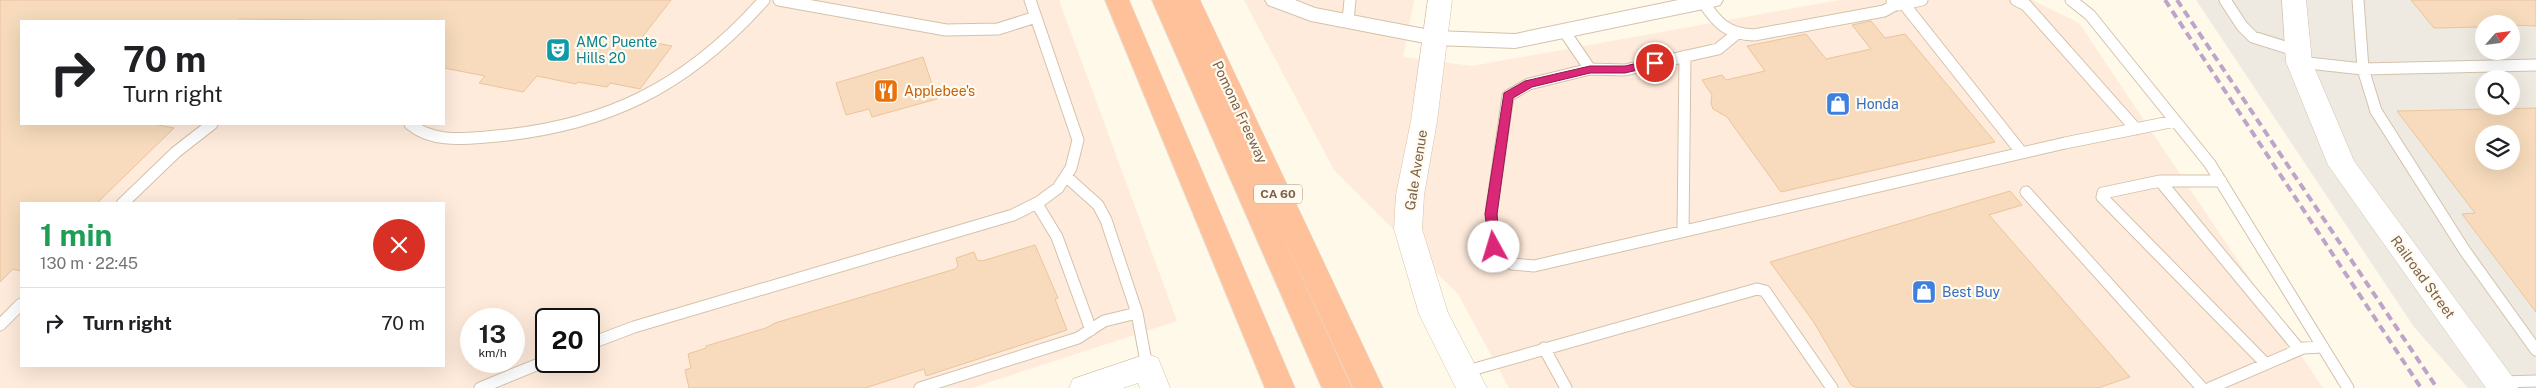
<!DOCTYPE html>
<html lang="en">
<head>
<meta charset="utf-8">
<style>
	:root { --surface:#fff; --page:#f6f6f6; --text:#202124; --muted:#757577; --line:#e0e0e0 }
	body { margin:0; font-family:"Public Sans",sans-serif; background:var(--page); color:var(--text); height:100vh; display:flex; flex-direction:column; font-size:19px; white-space:nowrap }
	* { box-sizing:border-box; margin:0 }
	p { font-size:16px; color:var(--muted) }
	.icon { flex:none; width:28px; height:28px; fill:none; stroke:currentColor; stroke-width:2; stroke-linecap:round; stroke-linejoin:round }
	.map { position:relative; flex:1; overflow:hidden }
	.sheet { position:absolute; left:20px; top:202px; width:425px; height:165px; display:flex; flex-direction:column; background:var(--surface); border-radius:0px; box-shadow:0 5px 20px #0002 }
	.sheet>* { flex:none }
	.hud { position:absolute; left:20px; top:20px; width:425px; height:105px; border-radius:0px; box-shadow:0 5px 20px #0002; background:#fff; color:var(--text); overflow:hidden }
	.needle { width:32px; rotate:62deg }
	.fabs { position:absolute; left:2475px; top:15px; display:grid; gap:10px }
	.fabs a { display:grid; place-items:center; width:45px; height:45px; border-radius:50%; background:var(--surface); box-shadow:0 5px 20px #0002; font-size:25px }
	.speed { position:absolute; left:460px; top:308px; display:flex; gap:10px; font-size:25px; font-weight:700; text-align:center }
	.speed>* { display:grid; place-content:center; width:65px; height:65px; border-radius:50%; background:var(--surface); box-shadow:0 5px 20px #0002; line-height:1 }
	.speed small { font-size:12px; font-weight:400 }
	.speed .limit { border:2px solid #111; border-radius:8px; background:#fff; color:#111 }
	.pin { position:absolute; display:grid; place-items:center; width:42px; height:42px; color:#fff; margin:-21px; border:2px solid #fff; border-radius:50%; box-shadow:0 1px 5px #0007 }
	.me { position:absolute; width:55px; margin:-28px; rotate:354deg; stroke-linejoin:round; filter:drop-shadow(0 0 4px #0008) }
	.turn { display:flex; align-items:center; gap:18px; height:105px; padding:0 20px; font-size:22px }
	.turn .icon { width:65px; height:65px; stroke-width:2.5 }
	.turn b { display:block; font-size:35px; line-height:42px }
	.round { display:grid; place-items:center; flex:none; width:52px; height:52px; border-radius:26px; background:var(--page) }
	.head { display:flex; align-items:center; justify-content:space-between; height:85px; padding:0 20px }
	h1 { font-size:30px; font-weight:700; line-height:38px; color:#1e9e55 }
	ul { padding:0; list-style:none }
	li { display:flex; align-items:center; gap:15px; height:70px; padding:0 20px; border-top:1px solid var(--line) }
	li div { flex:1 }
	li b { display:block; font-size:19px }
	li em { font-style:normal }
	.map>svg:first-child { display:block }
	.commercial { fill:#ffebdb; fill-rule:evenodd }
	.industrial { fill:#efeae1; fill-rule:evenodd }
	.building { fill:#f7dbbc; stroke:#ebc49b; fill-rule:evenodd }
	.lines { fill:none; stroke-linecap:round; stroke-linejoin:round }
	.service-casing { stroke:#d3c2ab; stroke-width:13 }
	.minor-casing { stroke:#d3c2ab; stroke-width:2 }
	.tertiary-casing { stroke:#d3c2ab; stroke-width:1 }
	.secondary-casing { stroke:#d6c3a9; stroke-width:1 }
	.motorway-casing { stroke:#e0d9d3; stroke-width:1 }
	.service { stroke:#fff; stroke-width:11 }
	.minor { fill:#fff; fill-rule:evenodd }
	.tertiary { fill:#fff; fill-rule:evenodd }
	.secondary { fill:#fff; fill-rule:evenodd }
	.motorway { fill:#fec199; fill-rule:evenodd }
	.rail { stroke:#bea3cb; stroke-width:4; stroke-dasharray:8 5; stroke-linecap:butt }
	.route { fill:#db2777; stroke:#8e194d }
	.labels { text-anchor:middle; stroke-width:4.5; stroke-linejoin:round; paint-order:stroke }
	.shield { fill:#fffbf0; stroke:#a38f7a; stroke-width:1 }
	.shield-label { font-size:12px; font-weight:bold; fill:#7c6148 }
	.culture-label { font-size:14px; fill:#0d838f; stroke:#fffbf0; text-anchor:start }
	.food-label { font-size:14px; fill:#c56008; stroke:#fffbf0; text-anchor:start }
	.shop-label { font-size:14px; fill:#366cbe; stroke:#fffbf0; text-anchor:start }
	.street-label { font-size:14px; fill:#7c6148; stroke:#fffbf0 }
</style>
</head>
<body>
<div class="map">
<svg width="2536" height="388" viewBox="0 0 2536 388">
	<rect width="100%" height="100%" fill="#fef9e8"/>
	<path class="commercial" d="M0 0H1059L1177 321 972 388H0ZM21 21H444V124H21ZM21 204H444V366H21ZM471 319H514V361H471ZM546 319H589V361H546Z
		M1244 0H1414L1403 57 1472 66 1840 0H2032L2079 23 2323 388H1509L1458 294 1334 170Z"/>
	<path class="industrial" d="M2196 0H2536V388H2468L2414 327ZM2484 24H2511V51H2484ZM2484 79H2511V106H2484ZM2484 134H2511V161H2484Z"/>
	<path class="building" d="M0 0H671L640 40 672 46 640 89 610 83 607 87 578 82 576 84 537 76 523 92 479 83 485 76 444 68V21L239 19 237 21H21V124H153L174 128 96 204H21V271L13 269 0 282Z
		M2411 0H2536V26L2484 24V27L2434 28Z
		M1871 21 1885 38 1905 34 1995 142 1781 192 1727 117 1713 109 1711 103 1712 95 1702 80 1722 75 1726 80 1765 71 1747 46 1806 34 1826 59 1871 49 1852 25Z
		M923 57 937 99 872 117 869 109 846 115 836 83Z
		M2536 108V312L2462 214 2475 213 2397 111ZM2484 134H2511V161H2484Z
		M2010 191 2022 205 1989 215 2130 377 2098 388H1857L1851 385 1813 321 1770 262Z
		M1035 245 1058 298 1055 299 1067 330 926 376 924 369 865 388H689L685 370 691 368 688 354 706 348V346L766 328 775 323 955 269 958 266 956 258 974 252 977 260 982 261Z"/>
	<g class="lines">
		<defs>
			<path id="service" d="M779 0 946 30 998 29 1036 17
				M2016 0 2026 5 2136 129
				M2071 0 2090 15 2210 164 2348 388
				M2225 0 2242 26 2253 37 2298 51
				M2358 0 2363 69 2376 111 2465 251 2536 350
				M1703 2C1717 23 1727 34 1754 35L1884 11 1893 6 1892 0
				M1904 4 2022 153
				M1898 5 1922 0
				M1348 21 1350 0
				M1564 31 1590 69 1625 70 1718 49 1735 35
				M2299 62 2363 69 2536 65
				M1590 69 1529 84 1508 96 1491 214 1494 247 1512 264 1534 266 2065 143 2175 121
				M410 124C431 142 461 139 486 137 604 128 686 88 764 0
				M1068 178 1098 205 1106 220 1137 313 1147 367
				M2160 181 2103 193 2102 197 2266 364
				M2221 181H2160L2299 349
				M2026 192 2202 388
				M122 204 176 152 212 124
				M1037 204 1057 237 1091 330
				M1683 231 1685 56
				M0 325 21 304
				M589 344 634 327 1013 215 1039 202 1058 188 1071 168 1078 140 1030 0
				M1544 348 1566 388
				M1464 372 1757 289 1765 291 1832 388
				M2501 382 2536 381
				M480 388 546 361
				M920 388 1078 338 1104 321 1137 313
				M2210 388 2303 348 2323 347"/>
			<path id="minor" d="M1265 0H1295L1315 8 1435 31 1515 34 1678 0H1723L1720 5 1713 7 1515 48 1435 45 1311 21 1268 5Z"/>
			<path id="tertiary" d="M2282 0H2306L2312 62 2354 161 2514 379 2518 388H2486L2328 165 2286 62Z
				M1147 354 1158 358 1170 388H1140L1138 383 1123 388H1069L1073 379Z"/>
			<path id="secondary" d="M1428 0H1452L1437 121 1424 195 1422 229 1448 313 1487 388H1456L1419 314 1394 229 1396 195 1411 121Z"/>
			<path id="motorway" d="M1105 0H1129L1295 388H1265Z
				M1152 0H1200L1383 388H1353L1264 194 1352 388H1322Z"/>
		</defs>
		<use href="#service" class="service-casing"/>
		<use href="#minor" class="minor-casing"/>
		<use href="#tertiary" class="tertiary-casing"/>
		<use href="#secondary" class="secondary-casing"/>
		<use href="#motorway" class="motorway-casing"/>
		<use href="#service" class="service"/>
		<use href="#minor" class="minor"/>
		<use href="#tertiary" class="tertiary"/>
		<use href="#secondary" class="secondary"/>
		<use href="#motorway" class="motorway"/>
		<path class="rail" d="M2165 0 2421 388
			M2177 0 2437 388"/>
	</g>
	<path class="route" d="M1655 59 1660 63 1659 65 1625 73H1590L1532 87 1513 98 1497 214 1500 247 1498 251H1490L1485 214 1504 93 1525 81 1590 66H1625Z"/>
	<defs>
		<symbol id="theatre-square" viewBox="-11 -11 22 22"><rect x="-9" y="-9" width="18" height="18" rx="4" fill="#0f9aa8" stroke="#fffbf0"/><path d="M-5-5.5Q0-4 5-5.5V0Q5 5 0 6Q-5 5-5 0ZM-3.3-2.5H-1v1.5H-3.3ZM1-2.5H3.3v1.5H1ZM-2.8 1Q0 5.5 2.8 1Z" fill="#fff"/></symbol>
		<symbol id="restaurant-square" viewBox="-11 -11 22 22"><rect x="-9" y="-9" width="18" height="18" rx="4" fill="#e8710a" stroke="#fffbf0"/><path d="M-5-6h1v4h1v-4h1v4h1v-4h1v5L-1.5 .5V6h-2V.5L-5-1ZM5-6V6H3V1.5H1.5Q1.5-4 5-6Z" fill="#fff"/></symbol>
		<symbol id="shop-square" viewBox="-11 -11 22 22"><rect x="-9" y="-9" width="18" height="18" rx="4" fill="#3f7fe0" stroke="#fffbf0"/><path d="M-5-2.5h2.3a2.7 3.5 0 0 1 5.4 0H5L5.5 6h-11ZM-1.5-2.5h3a1.5 2.3 0 0 0-3 0Z" fill="#fff"/></symbol>
	</defs>
	<g fill-rule="evenodd">
		<use href="#theatre-square" x="544" y="36" width="28" height="28"/>
		<use href="#restaurant-square" x="872" y="77" width="28" height="28"/>
		<use href="#shop-square" x="1824" y="90" width="28" height="28"/>
		<use href="#shop-square" x="1910" y="278" width="28" height="28"/>
	</g>
	<g class="labels">
		<rect class="shield" x="1254" y="184.5" width="48" height="19" rx="4"/>
		<g class="shield-label">
			<text x="1278" y="198">CA 60</text>
		</g>
		<g class="culture-label">
			<text x="576" y="47">AMC Puente<tspan x="576" dy="16">Hills 20</tspan></text>
		</g>
		<g class="food-label">
			<text x="904" y="96">Applebee's</text>
		</g>
		<g class="shop-label">
			<text x="1856" y="109">Honda</text>
			<text x="1942" y="297">Best Buy</text>
		</g>
		<g class="street-label">
			<text transform="translate(1240 112) rotate(65)" y="5">Pomona Freeway</text>
			<text transform="translate(1416 170) rotate(-81)" y="5">Gale Avenue</text>
			<text transform="translate(2423 277) rotate(54)" y="5">Railroad Street</text>
		</g>
	</g>
</svg>
<div class="fabs">
<a><svg class="needle" viewBox="-14 -14 28 28"><path d="M0-13l5 13h-10z" fill="#e53935"/><path d="M0 13l5-13h-10z" fill="#757577"/></svg></a>
<a><svg class="icon" aria-label="search" viewBox="0 0 24 24"><circle cx="10" cy="10" r="6"/><path d="M15 15l6 6"/></svg></a>
<a><svg class="icon" aria-label="layers" viewBox="0 0 24 24"><path d="M12 4l9 5-9 5-9-5zM3 14l9 5 9-5"/></svg></a>
</div>
<div class="speed"><div>13<small>km/h</small></div><div class="limit">20</div></div>
<div class="pin" style="left:1655px;top:63px;background:#d93025"><svg class="icon" aria-label="arrive" viewBox="0 0 24 24"><path d="M6 21V4h12l-3 4 3 4H6"/></svg></div>
<svg class="me" style="left:1494px;top:247px" viewBox="-20 -20 40 40"><circle r="19" fill="#fff"/><path d="M0-13L10 11 0 6-10 11z" fill="#db2777"/></svg>
<div class="hud">
<div class="turn"><svg class="icon" aria-label="right" viewBox="0 0 24 24"><path d="M7 20v-9h11M14 6l5 5-5 5"/></svg><div><b>70 m</b>Turn right</div></div>
</div>
<section class="sheet">
<div class="head"><div><h1>1 min</h1><p>130 m · 22:45</p></div><a class="round" style="background:#d93025;color:#fff"><svg class="icon" aria-label="close" viewBox="0 0 24 24"><path d="M6 6l12 12M18 6L6 18"/></svg></a></div>
<ul>
<li><svg class="icon" aria-label="right" viewBox="0 0 24 24"><path d="M7 20v-9h11M14 6l5 5-5 5"/></svg><div><b>Turn right</b></div><em>70 m</em></li>
</ul>
</section>
</div>
</body>
</html>
